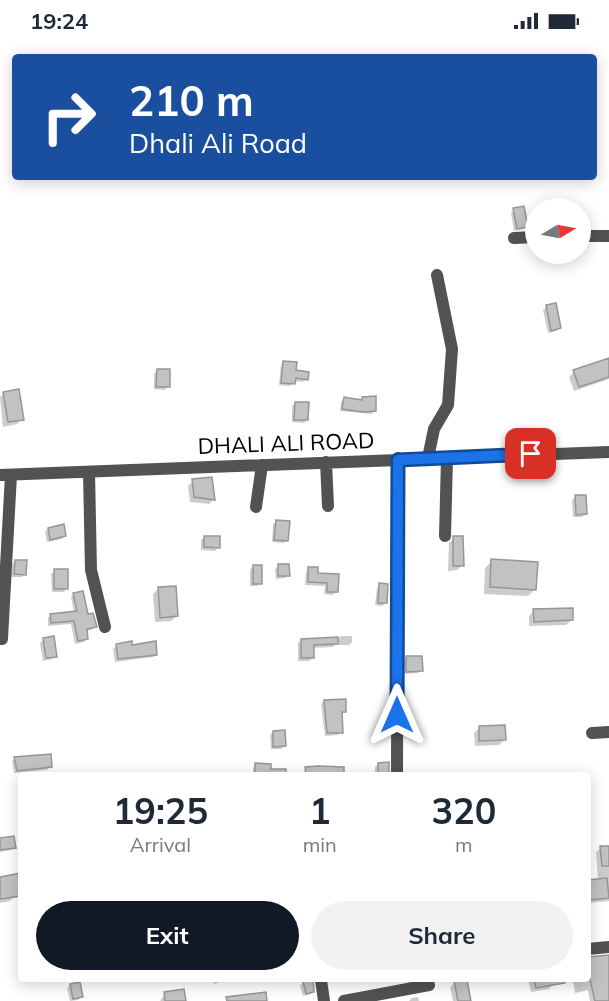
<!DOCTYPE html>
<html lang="en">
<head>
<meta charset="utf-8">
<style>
	:root { --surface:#fff; --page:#f2f2f3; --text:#1f2937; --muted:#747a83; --accent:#111827 }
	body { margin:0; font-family:Mulish,sans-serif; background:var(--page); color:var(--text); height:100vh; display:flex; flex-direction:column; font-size:22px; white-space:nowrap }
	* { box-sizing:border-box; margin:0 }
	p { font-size:20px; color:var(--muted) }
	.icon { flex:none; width:33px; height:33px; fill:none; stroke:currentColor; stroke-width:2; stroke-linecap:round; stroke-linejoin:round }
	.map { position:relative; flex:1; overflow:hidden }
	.drawer { position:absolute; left:18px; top:730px; width:573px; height:210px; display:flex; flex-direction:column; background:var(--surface); border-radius:6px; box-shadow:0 3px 15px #0003 }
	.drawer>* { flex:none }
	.guide { position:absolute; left:12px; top:12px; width:585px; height:126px; border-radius:6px; box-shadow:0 3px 15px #0003; background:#1a4fa0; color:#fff; overflow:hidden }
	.needle { width:39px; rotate:80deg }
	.tools { position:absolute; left:525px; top:156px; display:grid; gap:12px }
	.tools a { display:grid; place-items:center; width:66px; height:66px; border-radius:50%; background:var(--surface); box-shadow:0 3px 15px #0003; font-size:30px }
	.pin { position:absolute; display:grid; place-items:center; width:51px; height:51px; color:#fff; margin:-26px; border-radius:12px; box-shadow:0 3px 9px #0006 }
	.me { position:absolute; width:66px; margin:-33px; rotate:0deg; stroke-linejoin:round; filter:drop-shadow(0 0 4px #0008) }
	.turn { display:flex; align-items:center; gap:21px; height:126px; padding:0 18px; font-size:27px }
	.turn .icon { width:78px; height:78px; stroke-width:2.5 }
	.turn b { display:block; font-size:42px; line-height:51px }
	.eta { display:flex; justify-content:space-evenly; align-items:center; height:102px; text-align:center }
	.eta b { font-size:36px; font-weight:700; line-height:42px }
	.cta { display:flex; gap:12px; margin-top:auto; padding:12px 18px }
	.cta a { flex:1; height:69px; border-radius:36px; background:var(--accent); color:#fff; font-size:24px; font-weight:700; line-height:69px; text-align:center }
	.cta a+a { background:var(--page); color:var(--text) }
	.status { display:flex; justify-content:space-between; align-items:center; height:42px; padding:0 30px; background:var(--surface); direction:ltr }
	.status svg { height:16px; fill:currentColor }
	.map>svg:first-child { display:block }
	.shadow { fill:#0003 }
	.building { fill:#c2c2c2; stroke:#969696; stroke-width:1.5 }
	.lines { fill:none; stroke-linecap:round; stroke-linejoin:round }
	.minor { stroke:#525252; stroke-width:12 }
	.route-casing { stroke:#114b97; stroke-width:15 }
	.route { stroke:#1a73e8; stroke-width:10 }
	.labels { text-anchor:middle; stroke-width:6; stroke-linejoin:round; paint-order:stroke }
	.street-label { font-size:22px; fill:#000; stroke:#fff }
</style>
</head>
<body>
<div class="status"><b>19:24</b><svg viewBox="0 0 49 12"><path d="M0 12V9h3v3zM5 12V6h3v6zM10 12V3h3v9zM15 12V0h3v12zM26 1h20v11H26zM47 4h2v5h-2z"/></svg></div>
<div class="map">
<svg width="609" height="959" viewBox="0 0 609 959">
	<rect width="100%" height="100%" fill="#fff"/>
	<path class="shadow" d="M514 168 526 184 523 187 514 189 511 171Z
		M555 263 560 286 556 289 548 291 543 268 546 265Z
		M609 318V337L574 349 569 335 574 330Z
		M284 320 295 330 307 337 303 340 294 339 290 344 279 343 281 323Z
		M157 328 168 344 165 348 154 347V332Z
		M4 351 22 377 17 382 3 385 0 355Z
		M363 356 375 369 372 372 340 369 341 360 344 357 360 359Z
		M296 361 307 378 304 381 292 380V364Z
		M193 439 214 457 209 462 190 460 188 444Z
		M575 455 585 472 582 475H573L572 458Z
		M277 479 287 498 284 501 272 500 273 482Z
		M48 487 65 493 62 497 47 500 45 490Z
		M205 495 218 505 215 509 201 508V498Z
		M454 496 463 523 457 528 448 529 449 501Z
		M15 519 25 532 22 535H11L12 522Z
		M492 519 535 547 528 554 484 552 485 526Z
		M253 524 260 541 257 544H250V528Z
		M278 524 288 533 285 536 276 537 275 527Z
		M309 526 317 533 337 534 336 550 333 553 324 552 325 544 305 543 306 530Z
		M55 529 67 546 64 550H52L51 532Z
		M380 543 386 561 382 564 375 563 377 546Z
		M158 547 177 574 171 579 155 580 153 552Z
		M74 552 95 585 92 588 85 589 87 597 84 600 75 602 71 582 48 584V576L51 573 74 571 71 555Z
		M534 569 572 578 566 583 529 584V574Z
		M341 594H352V600L349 603H338V600L333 605 312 606 313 616 309 619H298V601L301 598H337Z
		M44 597 55 614 52 617 43 619 40 601Z
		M116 604H131L156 612 153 615 115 620 113 607Z
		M406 616 421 628 418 631 403 632V619Z
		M324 659 345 669 342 673 341 690 338 693 325 694 321 662Z
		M479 686 504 698 499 703 475 704 474 691Z
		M273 690 285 704 281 707H271L270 693Z
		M15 716 50 724 47 728 14 731 12 719Z
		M256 722 269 729 284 734H253V726Z
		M378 722 387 734H375V725Z
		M0 797 14 805 11 808 0 810Z
		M609 805V859L588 861V840L598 838 596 810 601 806Z
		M21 833V846L15 854 10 859 0 861V836Z
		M609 915V959H590L588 948 575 951 573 938 555 941 549 947 531 950 528 938H588V917Z
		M212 938H225L214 942Z
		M303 940 313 949 309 952 303 954 300 944Z
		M455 940 469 959H453L450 945Z
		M70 943 81 955 78 958 70 959 67 946Z
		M165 952 184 959H160Z
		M418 955 419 959H409L412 956Z"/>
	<path class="building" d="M524 164 528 185 517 187 513 166Z
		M556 261 561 286 551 289 546 263Z
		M609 316V335L579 345 573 328Z
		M283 319 297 320 296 328 309 330 308 338 296 336 295 342 281 341Z
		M157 327H170V345H156Z
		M19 347 24 378 8 380 3 350Z
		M376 354V369L363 370 342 367 344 355 362 358V355Z
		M295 360H309L308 378H294Z
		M212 435 215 458 194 455 192 437Z
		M575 453H586L587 472 576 473Z
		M276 478 290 479 288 499 274 498Z
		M64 482 66 494 50 498 48 486Z
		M204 494H220V506L204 505Z
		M453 494H463L464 524H453Z
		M491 517 538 520 536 548 490 545Z
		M15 518H27L26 533 14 532Z
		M278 522H289L290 534H278Z
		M253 523H262V542H253Z
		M308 525H318V531L339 532 338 550H327V541L308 540Z
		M54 527H68V547H54Z
		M379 541 388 542 387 561H378Z
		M176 544 178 574 160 576 158 545Z
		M83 549 88 572 93 571 97 585 87 587 88 597 78 599 74 579 51 581 50 572 77 569 73 551Z
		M573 566V578L534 580 533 567Z
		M54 594 57 615 46 616 43 596Z
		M338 595V602L314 603V616H301V597Z
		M132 599V603L156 599 157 613 118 617 116 602Z
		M406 614H422L423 629 406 630Z
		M346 657V670H342L343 691H327L324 658Z
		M505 683 506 698 479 699V684Z
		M285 688 286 704 273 705V689Z
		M51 712 52 725 17 729 14 715Z
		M389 720V734H378V721Z
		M255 721 271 722V727H286V734H255Z
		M318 724 344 725V734H306L305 725Z
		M14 794 16 806 0 808V796Z
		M600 804H609V824H602Z
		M21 831V854L0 857V835Z
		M607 836 609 856 590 858 588 838Z
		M609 913V959H595L588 929V915Z
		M313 938 314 950 306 952 303 939Z
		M467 938 471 959H458L454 939Z
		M534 938H564L565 941 536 946Z
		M80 940 83 955 73 957 70 942Z
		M184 947 186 959H165L164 950Z
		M266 950 267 959H227L226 955Z"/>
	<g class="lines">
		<path class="minor" d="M580 194H609
			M514 196 536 195
			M428 416 434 387 448 363 452 307 437 233
			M326 420 328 464
			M89 430 91 528 105 585
			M0 433 609 410
			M256 465 262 423
			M445 494 447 416
			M2 597 11 433
			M592 691 609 690
			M397 734 398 416
			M588 907 609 905
			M321 938 324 959
			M344 959 429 943"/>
	</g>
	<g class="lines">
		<defs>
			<path id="route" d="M397 673 398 418 531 412"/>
		</defs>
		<use href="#route" class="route-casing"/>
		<use href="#route" class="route"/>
	</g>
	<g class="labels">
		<g class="street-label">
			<text transform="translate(286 401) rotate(-2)" y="8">DHALI ALI ROAD</text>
		</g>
	</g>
</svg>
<div class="tools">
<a><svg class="needle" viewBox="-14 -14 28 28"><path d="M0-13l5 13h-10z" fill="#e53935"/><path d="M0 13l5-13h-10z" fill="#747a83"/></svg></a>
</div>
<div class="pin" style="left:531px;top:412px;background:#d93025"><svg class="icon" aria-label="arrive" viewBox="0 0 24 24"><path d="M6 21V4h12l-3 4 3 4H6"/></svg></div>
<svg class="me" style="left:397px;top:673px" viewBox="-20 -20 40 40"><path d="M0-17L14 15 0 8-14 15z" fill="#1a73e8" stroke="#fff" stroke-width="4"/></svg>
<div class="guide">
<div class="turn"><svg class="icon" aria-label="right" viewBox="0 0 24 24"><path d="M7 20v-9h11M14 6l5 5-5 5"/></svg><div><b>210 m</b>Dhali Ali Road</div></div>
</div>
<section class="drawer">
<div class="eta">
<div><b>19:25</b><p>Arrival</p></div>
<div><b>1</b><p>min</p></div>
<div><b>320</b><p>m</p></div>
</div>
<div class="cta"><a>Exit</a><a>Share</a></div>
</section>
</div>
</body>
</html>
